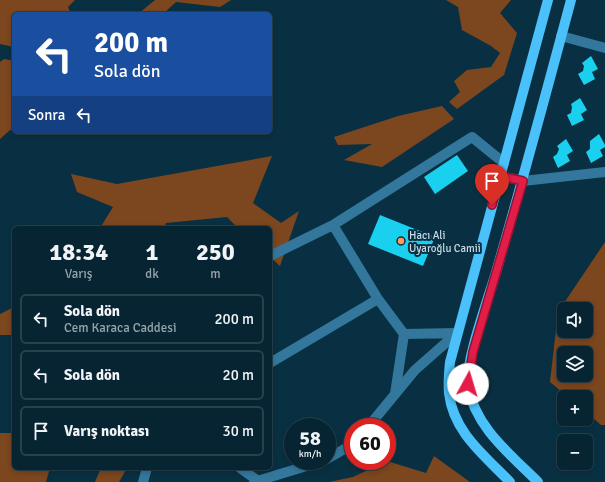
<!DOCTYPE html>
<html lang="tr">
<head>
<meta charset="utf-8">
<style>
	:root { --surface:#072432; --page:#15303e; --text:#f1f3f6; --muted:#98a4ac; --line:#28414d }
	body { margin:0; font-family:Signika,sans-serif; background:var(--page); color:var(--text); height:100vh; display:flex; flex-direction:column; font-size:15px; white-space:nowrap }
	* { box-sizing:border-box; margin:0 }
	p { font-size:13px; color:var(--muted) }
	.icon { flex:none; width:22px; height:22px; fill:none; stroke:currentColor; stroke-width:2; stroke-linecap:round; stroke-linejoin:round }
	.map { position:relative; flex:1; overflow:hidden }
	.panel { position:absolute; left:12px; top:226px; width:260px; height:244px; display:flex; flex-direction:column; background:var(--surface); border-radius:6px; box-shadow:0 2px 6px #0003,0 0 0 1px var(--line) }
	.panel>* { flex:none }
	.guide { position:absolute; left:12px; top:12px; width:260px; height:122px; border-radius:6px; box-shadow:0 2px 6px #0003,0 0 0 1px var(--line); background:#1a4fa0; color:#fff; overflow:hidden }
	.tools { position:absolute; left:557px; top:302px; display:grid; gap:8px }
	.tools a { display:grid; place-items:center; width:36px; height:36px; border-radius:6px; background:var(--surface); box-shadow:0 2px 6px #0003,0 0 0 1px var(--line); font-size:20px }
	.speed { position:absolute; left:284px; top:418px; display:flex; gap:8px; font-size:20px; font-weight:700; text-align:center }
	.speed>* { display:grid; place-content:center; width:52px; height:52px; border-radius:50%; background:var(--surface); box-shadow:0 2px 6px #0003,0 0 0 1px var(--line); line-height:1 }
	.speed small { font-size:10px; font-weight:400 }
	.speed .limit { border:6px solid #d22; background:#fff; color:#111 }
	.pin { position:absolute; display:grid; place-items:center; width:34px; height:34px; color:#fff; margin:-41px -17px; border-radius:50% 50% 50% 0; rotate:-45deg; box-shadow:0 0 4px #0007 }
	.pin .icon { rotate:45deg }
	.me { position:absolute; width:44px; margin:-22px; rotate:6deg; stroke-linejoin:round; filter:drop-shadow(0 0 3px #0008) }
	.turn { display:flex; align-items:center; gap:14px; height:84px; padding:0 16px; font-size:18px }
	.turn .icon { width:52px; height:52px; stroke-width:2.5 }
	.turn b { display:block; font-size:28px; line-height:34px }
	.then { display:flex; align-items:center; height:38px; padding:0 16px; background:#0003; gap:8px; font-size:15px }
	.eta { display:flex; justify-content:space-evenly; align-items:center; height:68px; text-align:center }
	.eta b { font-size:24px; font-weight:700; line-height:28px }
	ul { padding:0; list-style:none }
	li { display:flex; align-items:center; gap:12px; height:50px; margin:0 8px 6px; padding:0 8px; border:2px solid var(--line); border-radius:6px }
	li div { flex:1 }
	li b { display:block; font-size:15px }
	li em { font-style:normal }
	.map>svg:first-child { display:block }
	.green { fill:#7c461e; fill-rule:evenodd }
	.building { fill:#19d0ef }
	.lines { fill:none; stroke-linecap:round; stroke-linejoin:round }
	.minor { stroke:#33789c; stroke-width:10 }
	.major { stroke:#4bc1fc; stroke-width:10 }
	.route-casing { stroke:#92132f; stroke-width:10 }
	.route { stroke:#e11d48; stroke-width:7 }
	.poi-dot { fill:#fe9c57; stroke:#093042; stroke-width:1.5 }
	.labels { text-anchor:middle; stroke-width:4; stroke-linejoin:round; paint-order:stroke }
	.poi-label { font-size:11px; fill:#c7dbe7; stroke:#093042; text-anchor:start }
</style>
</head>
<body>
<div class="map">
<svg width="605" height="482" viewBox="0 0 605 482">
	<rect width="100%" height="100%" fill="#093042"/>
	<path class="green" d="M0 0H75L68 7 71 14H14V47L0 44Z
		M155 0H231L220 7 176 2 163 14H138Z
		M446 0H511L500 13 517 33 504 75 457 109 449 102 460 92 454 81 467 70 491 67 500 53 491 46 462 30 458 7Z
		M4 59 14 61V130H10L0 139V62Z
		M442 106 454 119 382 167 344 160 372 144 338 145 334 137 398 116Z
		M272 156 253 203 281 223 299 211 280 266 270 257V228H238L227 217 166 223 164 228H100L113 207 77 192 71 174 117 184Z
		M605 242V425H601L586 412V397H568L550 382 558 312ZM564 309H586V331H564ZM564 353H586V375H564Z
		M12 308 14 310V335H0V314Z
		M0 433H14V468H50L46 482H0Z
		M434 456 470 482H329L353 477 387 461 426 473Z
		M101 468H127L119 482H95Z"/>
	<path class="building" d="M591 56 598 69 592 72 595 79 584 85 578 74 583 71 584 66 582 63Z
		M580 98 587 110 581 114 584 120 572 126 567 115 571 113 572 107 571 104Z
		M599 134 605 145V147L600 150 603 156 591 163 586 152 590 149V141Z
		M566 139 573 151 567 155 570 161 558 168 553 157 557 154 559 149 557 146Z
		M457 155 468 171 435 194 424 177Z
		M380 215 435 237 423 266 368 244Z"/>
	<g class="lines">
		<path class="minor" d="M561 36 605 48
			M500 176 523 181 605 172
			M270 256 333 225 472 137 504 163
			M378 299 404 334 395 394
			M404 334 457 333
			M270 363 378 299 333 225
			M368 427 415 370 457 333
			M327 459 353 444
			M240 468 257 480
			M143 482 147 468
			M254 482 323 461"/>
		<path class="major" d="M510 482C485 456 453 432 449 393 448 383 449 372 450 362L548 0
			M538 482C510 454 475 427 468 386 464 363 490 294 497 269 523 179 547 90 571 0"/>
	</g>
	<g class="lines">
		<defs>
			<path id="route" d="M468 384 473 352 523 181 500 176 492 205"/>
		</defs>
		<use href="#route" class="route-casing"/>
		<use href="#route" class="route"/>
	</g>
	<circle class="poi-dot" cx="401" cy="241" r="4"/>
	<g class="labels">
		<g class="poi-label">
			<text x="409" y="239">Hacı Ali<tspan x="409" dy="13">Uyaroğlu Camii</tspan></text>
		</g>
	</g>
</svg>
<div class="tools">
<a><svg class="icon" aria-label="sound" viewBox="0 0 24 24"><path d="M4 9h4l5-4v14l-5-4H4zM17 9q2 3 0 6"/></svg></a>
<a><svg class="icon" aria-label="layers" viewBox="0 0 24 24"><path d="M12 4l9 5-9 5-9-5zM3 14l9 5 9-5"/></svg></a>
<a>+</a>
<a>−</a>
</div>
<div class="speed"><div>58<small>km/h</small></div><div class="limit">60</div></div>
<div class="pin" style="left:492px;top:205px;background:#d93025"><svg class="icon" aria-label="arrive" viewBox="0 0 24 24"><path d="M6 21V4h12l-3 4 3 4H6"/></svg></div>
<svg class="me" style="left:468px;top:384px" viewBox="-20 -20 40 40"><circle r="19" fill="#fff"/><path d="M0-13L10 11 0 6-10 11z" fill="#e11d48"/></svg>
<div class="guide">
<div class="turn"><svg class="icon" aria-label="left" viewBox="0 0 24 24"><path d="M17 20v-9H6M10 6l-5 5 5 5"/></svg><div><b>200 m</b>Sola dön</div></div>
<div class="then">Sonra<svg class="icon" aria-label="left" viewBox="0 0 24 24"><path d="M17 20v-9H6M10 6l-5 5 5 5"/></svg></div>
</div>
<section class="panel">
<div class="eta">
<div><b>18:34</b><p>Varış</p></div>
<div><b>1</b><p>dk</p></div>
<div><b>250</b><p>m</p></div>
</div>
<ul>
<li><svg class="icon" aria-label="left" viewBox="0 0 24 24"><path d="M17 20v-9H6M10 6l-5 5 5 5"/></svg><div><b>Sola dön</b><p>Cem Karaca Caddesi</p></div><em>200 m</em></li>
<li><svg class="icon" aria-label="left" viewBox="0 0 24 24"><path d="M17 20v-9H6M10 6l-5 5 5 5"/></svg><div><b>Sola dön</b></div><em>20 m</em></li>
<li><svg class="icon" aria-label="arrive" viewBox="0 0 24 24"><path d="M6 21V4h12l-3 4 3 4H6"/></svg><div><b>Varış noktası</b></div><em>30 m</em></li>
</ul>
</section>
</div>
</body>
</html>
